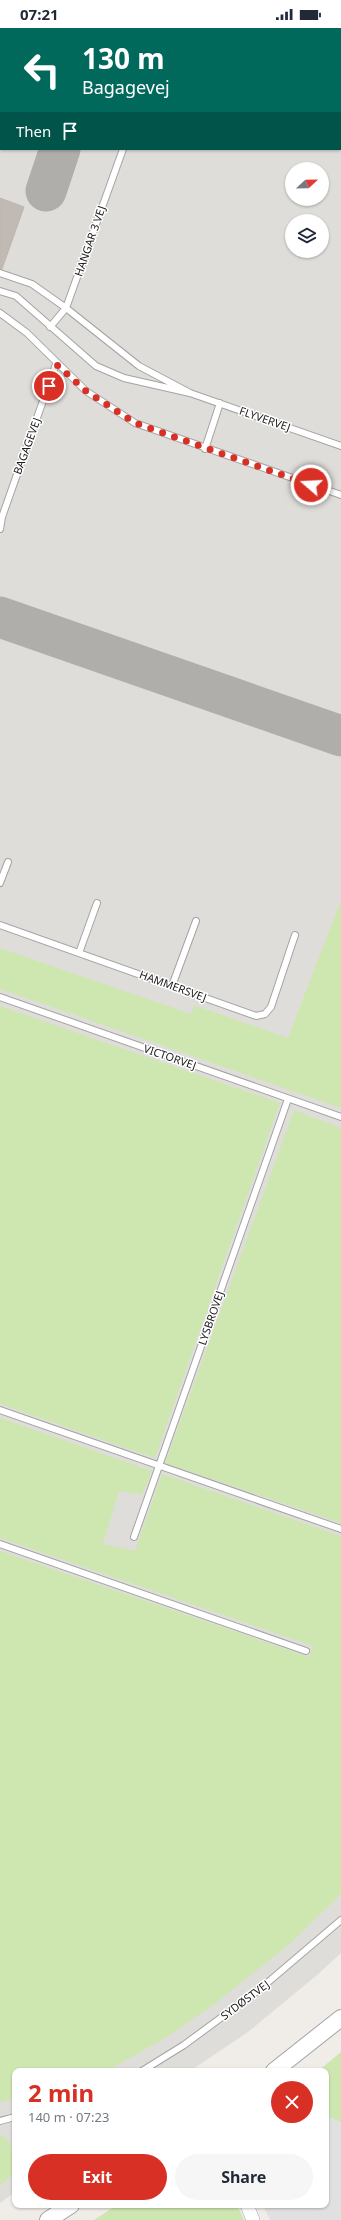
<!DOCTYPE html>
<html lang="en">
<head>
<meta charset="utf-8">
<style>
	:root { --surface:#fff; --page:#f6f6f7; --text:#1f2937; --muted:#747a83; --accent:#d93025 }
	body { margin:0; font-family:"Noto Sans",sans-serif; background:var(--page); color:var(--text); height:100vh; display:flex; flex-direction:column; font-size:15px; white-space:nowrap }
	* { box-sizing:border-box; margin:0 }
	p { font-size:13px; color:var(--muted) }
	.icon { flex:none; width:22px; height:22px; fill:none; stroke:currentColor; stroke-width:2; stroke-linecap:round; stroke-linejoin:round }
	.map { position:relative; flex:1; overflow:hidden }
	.sheet { position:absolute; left:12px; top:2040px; width:317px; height:140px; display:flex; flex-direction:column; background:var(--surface); border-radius:8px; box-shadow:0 1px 3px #0004 }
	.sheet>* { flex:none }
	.top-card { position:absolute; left:0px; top:0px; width:341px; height:122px; box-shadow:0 1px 3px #0004; background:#00695c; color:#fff; overflow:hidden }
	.needle { width:26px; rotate:68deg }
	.controls { position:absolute; left:285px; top:134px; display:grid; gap:8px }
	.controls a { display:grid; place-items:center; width:44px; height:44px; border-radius:50%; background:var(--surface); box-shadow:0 1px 3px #0004; font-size:20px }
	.pin { position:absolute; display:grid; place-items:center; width:34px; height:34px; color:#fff; margin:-17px; border:2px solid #fff; border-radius:50%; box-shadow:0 1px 4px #0007 }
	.me { position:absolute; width:44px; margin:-22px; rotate:289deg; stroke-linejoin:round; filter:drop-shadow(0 0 3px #0008) }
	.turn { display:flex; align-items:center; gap:14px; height:84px; padding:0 16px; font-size:18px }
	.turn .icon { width:52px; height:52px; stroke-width:2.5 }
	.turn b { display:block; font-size:28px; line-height:34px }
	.then { display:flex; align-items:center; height:38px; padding:0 16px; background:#0003; gap:8px; font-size:15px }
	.round { display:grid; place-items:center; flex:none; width:42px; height:42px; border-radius:21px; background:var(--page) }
	.summary { display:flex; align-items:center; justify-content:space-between; height:68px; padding:0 16px }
	h1 { font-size:24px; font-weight:700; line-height:30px; color:var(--accent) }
	.action { display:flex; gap:8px; margin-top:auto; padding:8px 16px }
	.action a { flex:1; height:46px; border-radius:24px; background:var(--accent); color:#fff; font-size:16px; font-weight:700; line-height:46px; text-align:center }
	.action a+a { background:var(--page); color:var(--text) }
	.status { display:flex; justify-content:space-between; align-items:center; height:28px; padding:0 20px; background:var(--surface); direction:ltr }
	.status svg { height:11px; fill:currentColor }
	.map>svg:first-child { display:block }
	.airport { fill:#dfddd9; fill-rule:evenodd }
	.grass { fill:#cee7b1 }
	.parking { fill:#e0e0e0 }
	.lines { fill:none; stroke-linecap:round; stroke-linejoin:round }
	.taxiway { stroke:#afaeab; stroke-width:41 }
	.building { fill:#c1b9b4; stroke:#c1b4ab }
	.service-casing { stroke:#a4a4a4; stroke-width:8 }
	.minor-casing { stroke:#a4a4a4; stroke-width:14 }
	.tertiary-casing { stroke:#a4a4a4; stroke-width:18 }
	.service { stroke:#fff; stroke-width:6 }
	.minor { stroke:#fff; stroke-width:13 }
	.tertiary { stroke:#fff; stroke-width:16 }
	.route { stroke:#d93025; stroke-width:7; stroke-dasharray:0 12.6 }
	.labels { text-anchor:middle; stroke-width:3; stroke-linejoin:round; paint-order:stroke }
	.street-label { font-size:11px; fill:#202020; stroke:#fff }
</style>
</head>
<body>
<div class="status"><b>07:21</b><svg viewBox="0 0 49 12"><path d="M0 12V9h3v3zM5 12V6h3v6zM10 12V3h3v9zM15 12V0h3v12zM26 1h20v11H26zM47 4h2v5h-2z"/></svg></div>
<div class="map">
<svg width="341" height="2192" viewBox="0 0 341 2192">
	<rect width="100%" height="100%" fill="#f0ede8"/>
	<path class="airport" d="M0 0H341V1925L317 1947 248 2004 190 2043H15V2164L0 2175ZM1 1H340V121H1ZM292 141H322V171H292ZM292 193H322V223H292Z"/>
	<path class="grass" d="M341 872V1080L0 961V920L191 986 194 977 288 1010Z
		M0 978 280 1075 155 1430 0 1376Z
		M294 1082 341 1100V1495L165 1435Z
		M0 1390 152 1443 142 1467 119 1463 103 1516 135 1523 162 1446 341 1508V1866L292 1914 217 1974 167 2009 114 2039 103 2043H15V2070L0 2074V1523L309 1629 313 1618 0 1510Z
		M341 2024V2094L326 2089V2043H318Z
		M0 2108H3L9 2113 11 2121H15V2145L0 2157Z
		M117 2177H237L244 2192H94Z"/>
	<path class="parking" d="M326 2089 341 2094V2192H270L263 2177H326Z"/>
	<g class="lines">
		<path class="taxiway" d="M75 0 78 1
			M340 90H341
			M46 163 60 121
			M0 589 341 708"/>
	</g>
	<path class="building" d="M0 170 24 179 2 241H0Z"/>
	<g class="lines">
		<defs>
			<path id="service" d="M164 1V0
				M0 55H1
				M0 245 32 256 66 280 139 338 190 365 124 350 96 338 16 268 0 263
				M0 285 27 305 86 363 135 395 341 467
				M50 299 66 280 123 121
				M190 365 341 418
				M205 421 220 375
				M0 501 2 489 56 336
				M0 855 8 834
				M0 897 256 988 265 986 271 979 295 907
				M79 925 97 875
				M172 958 196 893
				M0 969 341 1089
				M0 1382 341 1501
				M134 1509 288 1071
				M0 1516 306 1623
				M142 2043 184 2017 260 1961 341 1892
				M0 2093 15 2089"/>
			<path id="minor" d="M247 2177 253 2192"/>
			<path id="tertiary" d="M274 2043 341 1990
				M48 2192 71 2177"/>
		</defs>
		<use href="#service" class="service-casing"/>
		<use href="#minor" class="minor-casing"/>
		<use href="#tertiary" class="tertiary-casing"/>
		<use href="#service" class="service"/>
		<use href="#minor" class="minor"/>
		<use href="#tertiary" class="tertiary"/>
	</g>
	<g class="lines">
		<path class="route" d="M49 358 56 336 86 363 135 395 311 457"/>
	</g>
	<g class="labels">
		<g class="street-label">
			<text transform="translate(90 213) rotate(-71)" y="4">HANGAR 3 VEJ</text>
			<text transform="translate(265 391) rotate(19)" y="4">FLYVERVEJ</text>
			<text transform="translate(27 418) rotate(-70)" y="4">BAGAGEVEJ</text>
			<text transform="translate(173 958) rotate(20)" y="4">HAMMERSVEJ</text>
			<text transform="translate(170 1029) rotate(19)" y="4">VICTORVEJ</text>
			<text transform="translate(211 1290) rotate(-71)" y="4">LYSBROVEJ</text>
			<text transform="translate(245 1972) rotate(-37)" y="4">SYDØSTVEJ</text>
		</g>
	</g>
</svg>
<div class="controls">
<a><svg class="needle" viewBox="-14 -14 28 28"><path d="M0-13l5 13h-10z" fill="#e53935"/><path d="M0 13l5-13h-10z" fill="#747a83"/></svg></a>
<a><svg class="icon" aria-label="layers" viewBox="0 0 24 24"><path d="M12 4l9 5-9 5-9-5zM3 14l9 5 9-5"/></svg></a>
</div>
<div class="pin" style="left:49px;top:358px;background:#d93025"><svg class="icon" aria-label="arrive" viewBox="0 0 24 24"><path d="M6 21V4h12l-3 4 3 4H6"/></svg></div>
<svg class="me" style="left:311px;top:457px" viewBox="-20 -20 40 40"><circle r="17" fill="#d93025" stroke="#fff" stroke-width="3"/><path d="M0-11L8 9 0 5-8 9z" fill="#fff"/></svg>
<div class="top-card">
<div class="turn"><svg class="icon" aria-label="left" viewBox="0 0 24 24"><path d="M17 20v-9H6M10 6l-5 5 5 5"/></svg><div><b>130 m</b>Bagagevej</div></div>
<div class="then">Then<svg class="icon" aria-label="arrive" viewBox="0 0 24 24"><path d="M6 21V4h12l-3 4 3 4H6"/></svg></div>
</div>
<section class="sheet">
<div class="summary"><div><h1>2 min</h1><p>140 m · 07:23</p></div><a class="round" style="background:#d93025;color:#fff"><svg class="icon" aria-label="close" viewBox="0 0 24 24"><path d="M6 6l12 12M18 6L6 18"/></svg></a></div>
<div class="action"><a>Exit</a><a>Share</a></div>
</section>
</div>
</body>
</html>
